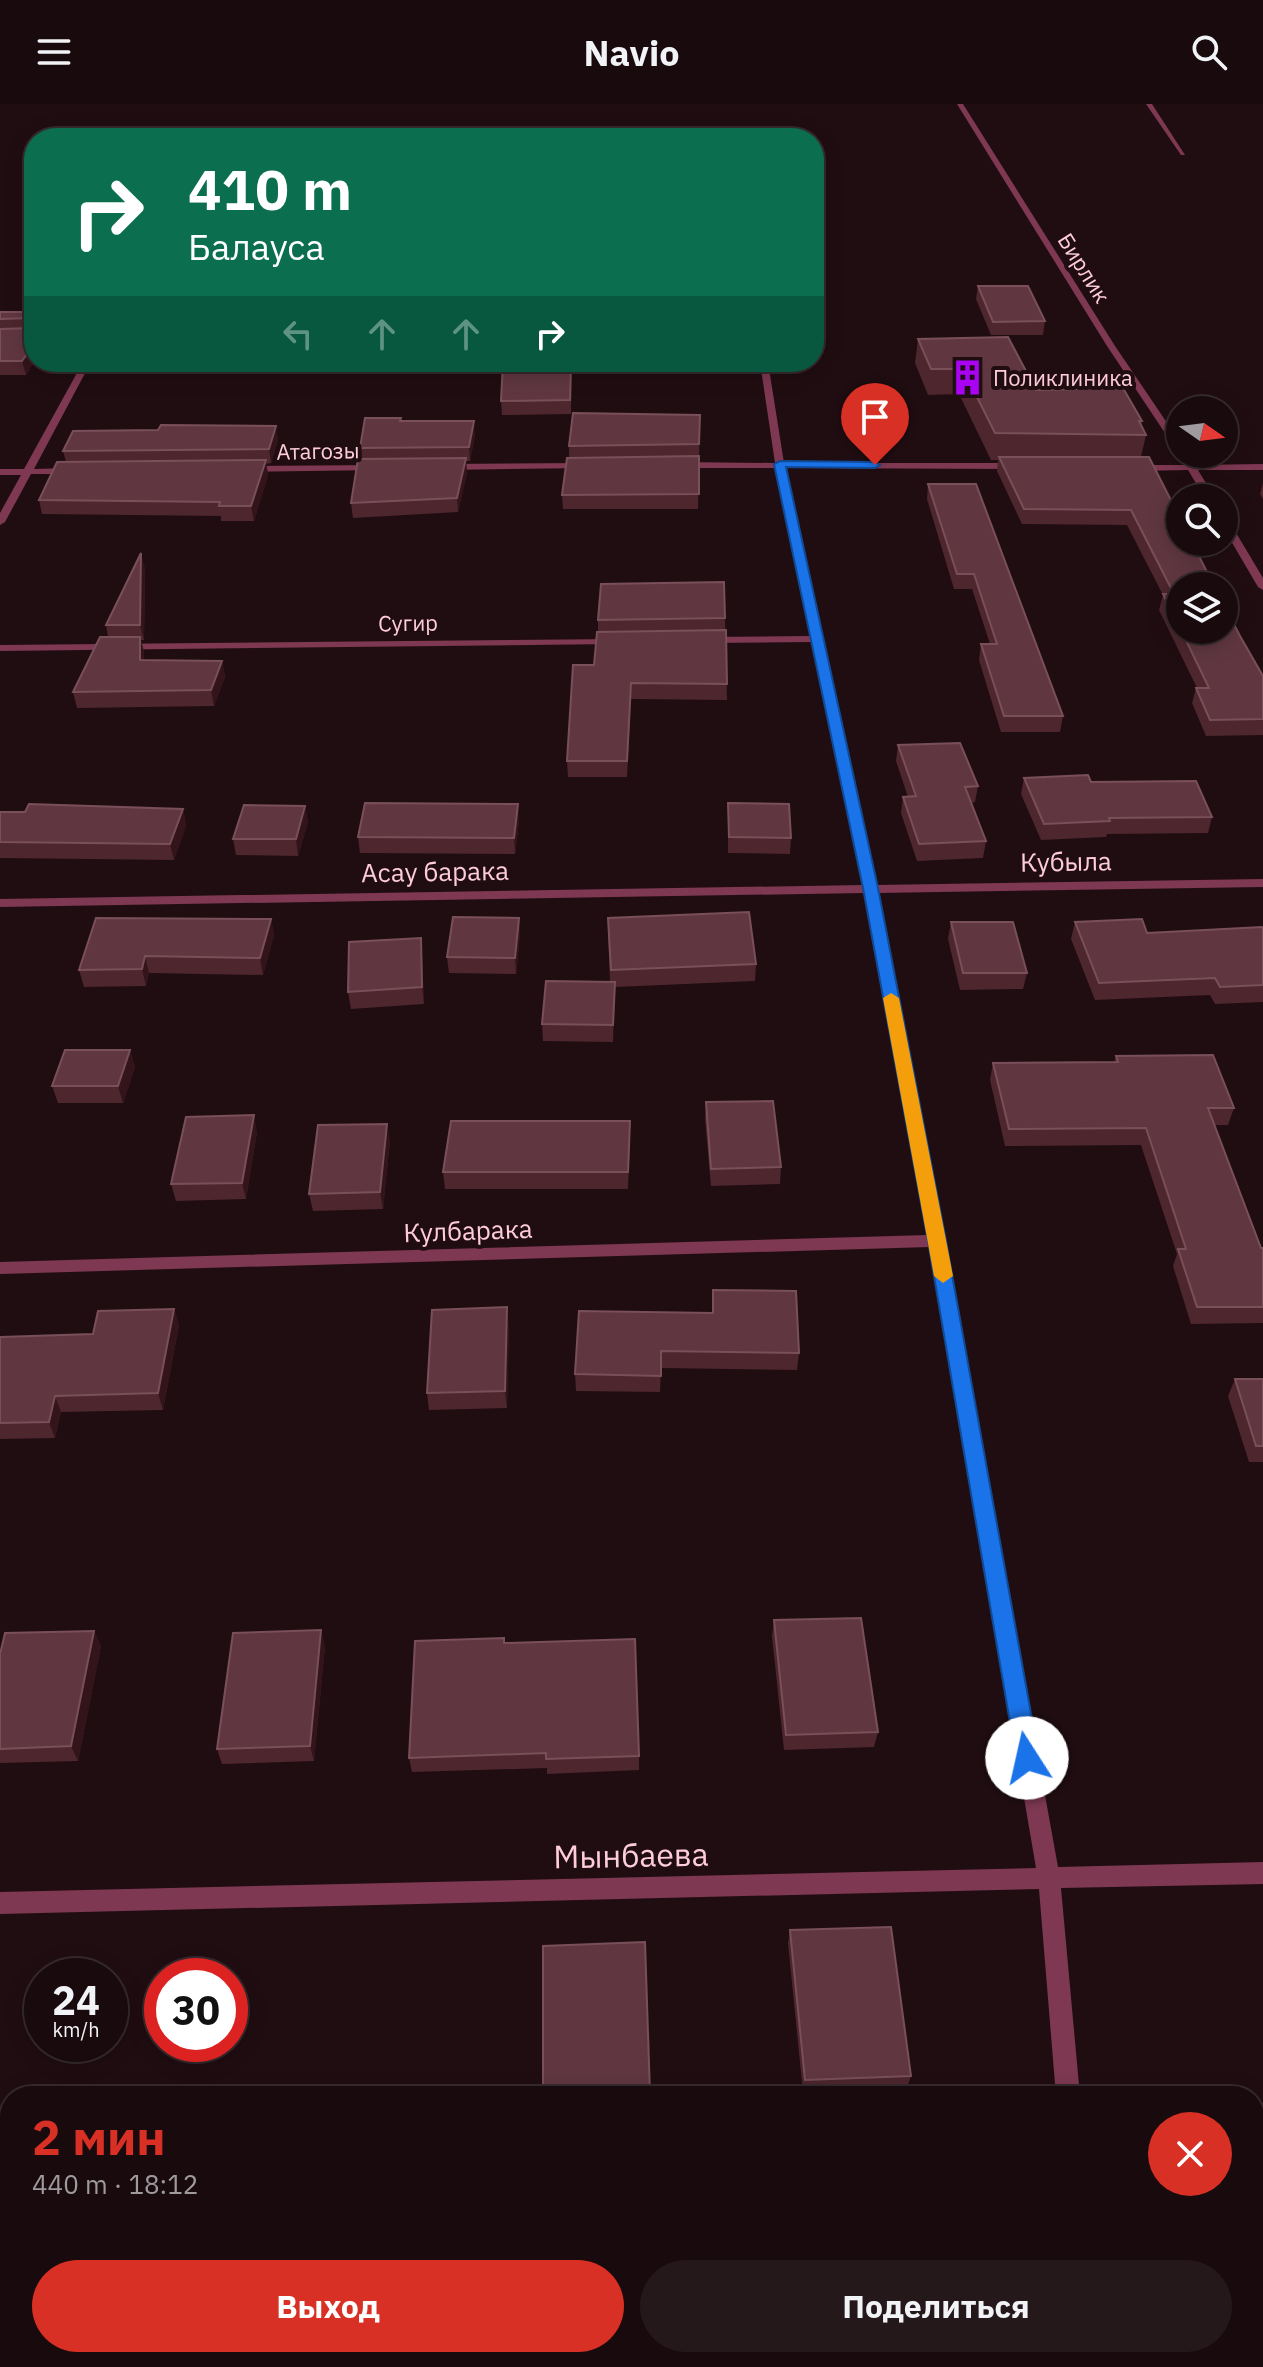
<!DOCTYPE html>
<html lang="ru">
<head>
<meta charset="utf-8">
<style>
	:root { --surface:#180a0d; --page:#25181b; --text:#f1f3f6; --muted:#9f9a9d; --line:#362b2e; --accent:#d93025 }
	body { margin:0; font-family:"IBM Plex Sans",sans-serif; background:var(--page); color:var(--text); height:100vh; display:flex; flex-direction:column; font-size:30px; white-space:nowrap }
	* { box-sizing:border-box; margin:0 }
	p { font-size:26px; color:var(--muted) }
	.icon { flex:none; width:44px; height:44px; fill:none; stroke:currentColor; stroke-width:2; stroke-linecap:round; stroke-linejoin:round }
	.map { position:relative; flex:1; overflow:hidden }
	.side { position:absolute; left:0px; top:1982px; width:1264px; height:282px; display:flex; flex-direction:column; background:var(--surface); border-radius:32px 32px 0 0; box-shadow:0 4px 20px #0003,0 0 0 2px var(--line) }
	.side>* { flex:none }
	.banner { position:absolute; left:24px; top:24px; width:800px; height:244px; border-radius:32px; box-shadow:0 4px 20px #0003,0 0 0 2px var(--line); background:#0b6e4f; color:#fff; overflow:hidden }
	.needle { width:52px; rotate:104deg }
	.controls { position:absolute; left:1166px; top:292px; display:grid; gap:16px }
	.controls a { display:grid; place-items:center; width:72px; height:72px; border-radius:50%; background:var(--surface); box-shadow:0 4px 20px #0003,0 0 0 2px var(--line); font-size:40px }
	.speed { position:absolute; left:24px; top:1854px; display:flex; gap:16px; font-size:40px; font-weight:700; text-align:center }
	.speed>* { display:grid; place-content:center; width:104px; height:104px; border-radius:50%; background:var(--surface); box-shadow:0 4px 20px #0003,0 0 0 2px var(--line); line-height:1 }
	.speed small { font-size:20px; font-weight:400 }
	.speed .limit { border:12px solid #d22; background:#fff; color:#111 }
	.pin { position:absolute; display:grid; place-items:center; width:68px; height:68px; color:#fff; margin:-82px -34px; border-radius:50% 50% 50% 0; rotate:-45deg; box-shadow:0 0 8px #0007 }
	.pin .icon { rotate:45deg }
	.me { position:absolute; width:88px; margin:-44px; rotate:350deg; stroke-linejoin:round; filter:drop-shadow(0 0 6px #0008) }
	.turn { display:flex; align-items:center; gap:28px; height:168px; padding:0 32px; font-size:36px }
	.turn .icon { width:104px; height:104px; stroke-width:2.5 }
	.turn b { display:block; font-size:56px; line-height:68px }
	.lanes { display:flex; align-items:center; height:76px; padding:0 32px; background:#0003; justify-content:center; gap:40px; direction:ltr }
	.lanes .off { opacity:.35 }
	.round { display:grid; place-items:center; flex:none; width:84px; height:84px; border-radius:42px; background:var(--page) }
	.head { display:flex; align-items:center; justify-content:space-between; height:136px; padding:0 32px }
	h1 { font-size:48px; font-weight:700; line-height:60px; color:var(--accent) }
	.cta { display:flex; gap:16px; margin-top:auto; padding:16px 32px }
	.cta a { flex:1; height:92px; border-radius:48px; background:var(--accent); color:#fff; font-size:32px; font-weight:700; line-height:92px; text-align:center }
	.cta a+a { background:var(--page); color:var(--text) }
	header { display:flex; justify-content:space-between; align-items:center; height:104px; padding:0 32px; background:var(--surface); font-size:36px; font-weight:700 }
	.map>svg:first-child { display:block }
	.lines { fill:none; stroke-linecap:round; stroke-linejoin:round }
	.street { fill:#7e3852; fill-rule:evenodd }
	.wall { fill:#4d262e }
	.shaded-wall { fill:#33141b }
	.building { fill:#603741; stroke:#794f59; stroke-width:2 }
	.route { fill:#1a73e8; stroke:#114b97; stroke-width:2 }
	.slow { fill:#f59e0b }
	.labels { text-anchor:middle; stroke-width:8; stroke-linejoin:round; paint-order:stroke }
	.far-street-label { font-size:22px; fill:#feccdb; stroke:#200d11 }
	.far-poi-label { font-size:22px; fill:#feccdb; stroke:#200d11; text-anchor:start }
	.street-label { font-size:26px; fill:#feccdb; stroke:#200d11 }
	.near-street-label { font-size:32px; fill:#feccdb; stroke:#200d11 }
</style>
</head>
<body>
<header><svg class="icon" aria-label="menu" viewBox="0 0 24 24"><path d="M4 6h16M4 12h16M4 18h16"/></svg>Navio<svg class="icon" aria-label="search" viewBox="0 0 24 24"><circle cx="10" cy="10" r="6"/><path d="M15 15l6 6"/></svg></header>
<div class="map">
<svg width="1263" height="2263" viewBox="0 0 1263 2263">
	<rect width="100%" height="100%" fill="#200d11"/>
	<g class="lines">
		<path class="street" d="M957 0H963L1115 242 1180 338V348L1177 347 1107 242Z
			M1146 0H1152L1185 51H1181Z
			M83 258H91L34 365 73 364 78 367 73 370H31L5 418 0 421V409L21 371H0V365H24Z
			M760 258H768L784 359H1017L1022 362 1017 365 786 364 876 781 1263 775V783L877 789 945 1137 1058 1763 1263 1758V1780L1061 1784 1080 1992H1056L1039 1785 0 1810V1788L1036 1764 930 1143 0 1170V1158L928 1131 864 789 0 803V795L863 781 812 538 707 539 702 536 707 533 811 532 776 364H677L672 361 677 358 775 359Z
			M1185 356H1191L1194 361 1263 360V366H1198L1215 394H1205L1188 366 1133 367 1128 364 1133 361H1185Z
			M585 359 588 360V364L445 366 440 363 445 360Z
			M377 361 380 362V366L245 368 240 365 245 362Z
			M1224 414 1229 417 1263 474V486L1258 483 1224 425Z
			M620 535 621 537 616 540 0 547V541Z
			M1078 2254H1104L1105 2263H1079Z"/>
	</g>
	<path class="wall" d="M978 182 1045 217 1043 231H991L976 195Z
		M0 208H34V258L26 271H0Z
		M918 235 1036 286 1142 317 1141 321 1146 331 1141 353 1263 572V631L1206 632 1192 599 1196 584H1197L1159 506 1163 491 1127 421 1022 420 997 367 998 356H991L959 290 928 291 915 259Z
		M211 258H260L256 269H212Z
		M377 258H483L481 268 378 267Z
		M503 258H572L571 310 502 311 501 297Z
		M596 258H642V266L597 265Z
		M700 311 698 405H563L562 391 569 354V342Z
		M401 317 475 331 470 357H466L467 369 458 408 353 414 351 399 362 355 360 344Z
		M278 336 271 359 266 360 268 371 254 417H221V412L42 410 39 396 66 358 63 347Z
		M1263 379V395L1260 390Z
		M928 380 1063 612 1060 628H1001L979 556 981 540H990L972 485H954L927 395Z
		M145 464 144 536H141L144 548V556L222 557 225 573 214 602 77 604 73 588 108 533 106 521Z
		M725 514 727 596 631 595 627 673H568L567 657 594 561 598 528V516Z
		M898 641 978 682 975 698 971 699 986 737 983 754 917 757 901 709 903 693H908L896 657Z
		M1024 674 1091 678 1212 713 1208 729 1107 730 1106 733 1041 736 1021 690Z
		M728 699 791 734 790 750 728 749Z
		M305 702 308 718 298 752 236 751 233 735Z
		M183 705 186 722 174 756 0 754V708Z
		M519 716 515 750 360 749 358 733Z
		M519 814 520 830 516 870 449 869 447 853Z
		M271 815 274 831 263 871 149 869 146 882 84 883 79 866Z
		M951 818 1027 869 1023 885 960 886 948 835Z
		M1075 818 1147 829 1263 825V898L1215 900 1210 891 1095 896 1071 835Z
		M608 831 756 860 755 877 615 883 613 938 543 937 542 920 610 878Z
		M422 851 424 900 351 905 348 888Z
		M130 946 135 963 123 999H58L52 982Z
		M1116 952 1234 1004 1228 1021H1214L1261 1144H1263V1219L1191 1220 1173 1162 1177 1150 1141 1041 1005 1042 990 976 993 959 1114 958Z
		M706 998 781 1063 780 1080 711 1082 705 1015Z
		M257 1028 246 1095 176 1097 171 1080Z
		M630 1034 628 1085H445L443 1068Z
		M390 1036 383 1105 313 1107 309 1090Z
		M713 1186 799 1249 797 1266 661 1264 660 1288 576 1287 575 1270 712 1209Z
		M174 1205 179 1221 163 1306 61 1308 55 1334 0 1335V1233L93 1230Z
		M509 1220 507 1304 429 1306 427 1289Z
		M1235 1275H1263V1358H1249L1228 1292Z
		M774 1516 878 1628 874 1643 784 1646 772 1532Z
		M94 1527 101 1542 78 1657 0 1659V1550Z
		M504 1539 639 1652V1666L547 1670V1664L412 1668 409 1654Z
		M325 1542 314 1657 222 1660 217 1645Z
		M790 1826 911 1972 907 1984 803 1988 788 1839Z
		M645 1838 650 1992H543Z
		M1263 2004V2183L1254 2179V2048L1260 2007Z
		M0 2155H10V2236L0 2237Z"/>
	<path class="shaded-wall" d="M34 240V258L26 271 22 257Z
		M254 258H260L256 269Z
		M474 317 475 331 470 357 469 343Z
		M276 322 278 336 271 359 269 345Z
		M466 354 467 369 458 408 457 394Z
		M266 356 268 371 254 417 251 402Z
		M141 449 145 464 144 536 140 521Z
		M140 533 144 548 143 571 140 556Z
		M222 557 225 573 214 602 211 586Z
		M518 700 519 716 515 750 514 734Z
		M305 702 308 718 298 752 296 735Z
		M183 705 186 722 174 756 170 740Z
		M519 814 520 830 516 870 515 854Z
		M271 815 274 831 263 871 260 854Z
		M421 834 422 851 424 900 422 883Z
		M145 852 149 869 146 882 142 865Z
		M615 878V894L613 938V921Z
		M130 946 135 963 123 999 118 982Z
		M254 1011 257 1028 246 1095 242 1079Z
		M387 1020 390 1036 383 1105 380 1088Z
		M507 1203 509 1220 507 1304 505 1287Z
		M174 1205 179 1221 163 1306 158 1289Z
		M55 1292 61 1308 55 1334 49 1318Z
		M321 1526 325 1542 314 1657 310 1642Z
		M94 1527 101 1542 78 1657 71 1642Z"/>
	<path class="building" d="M978 182H1028L1045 217 993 218Z
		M0 208H34V240L22 257H0V225L31 224 34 221 31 214 0 215Z
		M1008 233 1036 286 1123 284 1142 317H1139L1146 331 995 329 963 265H931L918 235Z
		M503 258H571L570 296 501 297Z
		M573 309 700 311 699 340 569 342Z
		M365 314H401L400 317H474L469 343 360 344Z
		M161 321 276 322 269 345 63 347 73 327 158 326Z
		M699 352V390L562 391 567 354Z
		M999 353H1149L1180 414V438H1192L1214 482H1180V525L1163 490H1174L1131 406 1024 405Z
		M466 354 457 394 351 399 358 355Z
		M266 356 251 402H219L220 398 39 396 57 358Z
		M928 380H976L1063 612H1004L981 540H997L974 470H957Z
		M141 449 140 521H106Z
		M724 478 725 514 598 516 601 480Z
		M1224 501 1240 532 1263 572V615L1210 616 1196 584H1209L1181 526H1224Z
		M726 526 727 580 631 579 627 657H567L573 561H594L597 528Z
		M100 533H140V556L222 557 211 586 73 588Z
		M960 639 978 682 965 683 986 737 919 740 903 693 916 692 898 641Z
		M1088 671 1091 678 1196 677 1212 713 1109 714 1110 717 1044 720 1024 674Z
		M365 699 518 700 514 734 358 733Z
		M728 699 789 700 791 734 729 733Z
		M29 700 183 705 170 740 0 738V708H25Z
		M244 701 305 702 296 735H233Z
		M749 808 756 860 611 866 608 814Z
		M453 813 519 814 515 854 447 853Z
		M96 814 271 815 260 854 145 852 142 865 79 866Z
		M1142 815 1147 829 1262 823 1263 825V881L1220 883 1215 874 1099 879 1075 818Z
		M951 818H1013L1027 869H963Z
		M421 834 422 883 348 888 349 838Z
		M546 877 615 878 613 921 542 920Z
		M65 946H130L118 982H52Z
		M1213 951 1234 1004H1208L1261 1144H1263V1203H1197L1178 1145H1186L1146 1024 1009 1025 993 959 1118 958 1116 952Z
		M773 997 781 1063 711 1065 706 998Z
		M254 1011 242 1079 171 1080 186 1013Z
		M451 1017H630L628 1068H443Z
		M387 1020 380 1088 309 1090 318 1021Z
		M713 1186 796 1187 799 1249 661 1247V1272L575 1270 579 1207 713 1209Z
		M507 1203 505 1287 427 1289 432 1206Z
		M174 1205 158 1289 55 1292 49 1318 0 1319V1233L93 1230 98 1207Z
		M1235 1275H1263V1342H1256Z
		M861 1514 878 1628 786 1631 774 1516Z
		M321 1526 310 1642 217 1645 233 1529Z
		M94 1527 71 1642 0 1645V1550L5 1529Z
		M504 1534V1539L635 1535 639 1652 546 1655V1649L409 1654 415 1537Z
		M891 1823 911 1972 805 1976 790 1826Z
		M645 1838 650 1990 543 1992V1842Z
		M1263 2043V2170L1254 2166V2104Z
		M0 2155H10V2227L0 2228Z"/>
	<path class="route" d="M780 357 875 358 880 361 875 364 786 363 878 784 946 1137 1039 1654 1036 1662 1027 1665 1019 1662 1016 1654 928 1137 863 784 774 360Z"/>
	<path class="slow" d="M891 889 899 894 953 1172 943 1179 934 1172 883 894Z"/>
	<defs>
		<symbol id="building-bare" viewBox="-9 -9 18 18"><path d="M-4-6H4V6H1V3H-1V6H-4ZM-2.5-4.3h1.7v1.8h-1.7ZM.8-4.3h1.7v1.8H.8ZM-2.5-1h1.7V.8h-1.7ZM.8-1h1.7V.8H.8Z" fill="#aa03f4" stroke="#200d11" stroke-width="2.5" paint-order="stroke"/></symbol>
	</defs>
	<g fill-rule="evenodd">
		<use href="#building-bare" x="942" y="248" width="51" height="51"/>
	</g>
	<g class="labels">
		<g class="far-street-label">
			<text transform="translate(1084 164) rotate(58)" y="8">Бирлик</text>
			<text transform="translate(318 347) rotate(-1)" y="8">Атагозы</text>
			<text transform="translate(408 519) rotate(-1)" y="8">Сугир</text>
		</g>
		<g class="far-poi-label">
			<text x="993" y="282">Поликлиника</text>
		</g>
		<g class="street-label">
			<text transform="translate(1066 758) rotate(-1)" y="9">Кубыла</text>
			<text transform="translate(435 768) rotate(-1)" y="9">Асау барака</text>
			<text transform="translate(468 1127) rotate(-2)" y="9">Кулбарака</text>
		</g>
		<g class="near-street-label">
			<text transform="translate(631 1752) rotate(-1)" y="11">Мынбаева</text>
		</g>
	</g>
</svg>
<div class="controls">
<a><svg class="needle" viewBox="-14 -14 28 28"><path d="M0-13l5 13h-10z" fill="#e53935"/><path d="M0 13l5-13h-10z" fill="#9f9a9d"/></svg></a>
<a><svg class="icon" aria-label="search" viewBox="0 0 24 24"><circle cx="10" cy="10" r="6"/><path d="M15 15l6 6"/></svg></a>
<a><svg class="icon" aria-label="layers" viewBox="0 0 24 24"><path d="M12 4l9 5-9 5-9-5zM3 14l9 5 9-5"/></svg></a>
</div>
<div class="speed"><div>24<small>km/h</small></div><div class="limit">30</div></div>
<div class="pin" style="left:875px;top:361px;background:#d93025"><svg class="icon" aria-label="arrive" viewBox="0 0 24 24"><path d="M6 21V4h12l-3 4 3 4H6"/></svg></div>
<svg class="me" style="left:1027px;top:1654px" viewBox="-20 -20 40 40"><circle r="19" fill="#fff"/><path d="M0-13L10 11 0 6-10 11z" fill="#1a73e8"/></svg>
<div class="banner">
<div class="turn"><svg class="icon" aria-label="right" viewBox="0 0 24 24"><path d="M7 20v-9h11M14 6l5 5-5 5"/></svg><div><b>410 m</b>Балауса</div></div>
<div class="lanes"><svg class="icon off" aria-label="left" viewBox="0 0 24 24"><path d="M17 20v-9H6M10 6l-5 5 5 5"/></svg><svg class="icon off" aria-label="ahead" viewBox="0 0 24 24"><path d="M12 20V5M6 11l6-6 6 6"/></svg><svg class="icon off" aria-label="ahead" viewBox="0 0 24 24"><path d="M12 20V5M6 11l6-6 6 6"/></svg><svg class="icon" aria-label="right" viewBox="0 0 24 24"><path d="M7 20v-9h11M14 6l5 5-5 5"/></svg></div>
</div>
<section class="side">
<div class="head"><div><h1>2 мин</h1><p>440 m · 18:12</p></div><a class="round" style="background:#d93025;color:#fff"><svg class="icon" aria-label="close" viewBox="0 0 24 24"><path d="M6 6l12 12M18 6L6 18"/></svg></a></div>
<div class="cta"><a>Выход</a><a>Поделиться</a></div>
</section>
</div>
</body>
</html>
